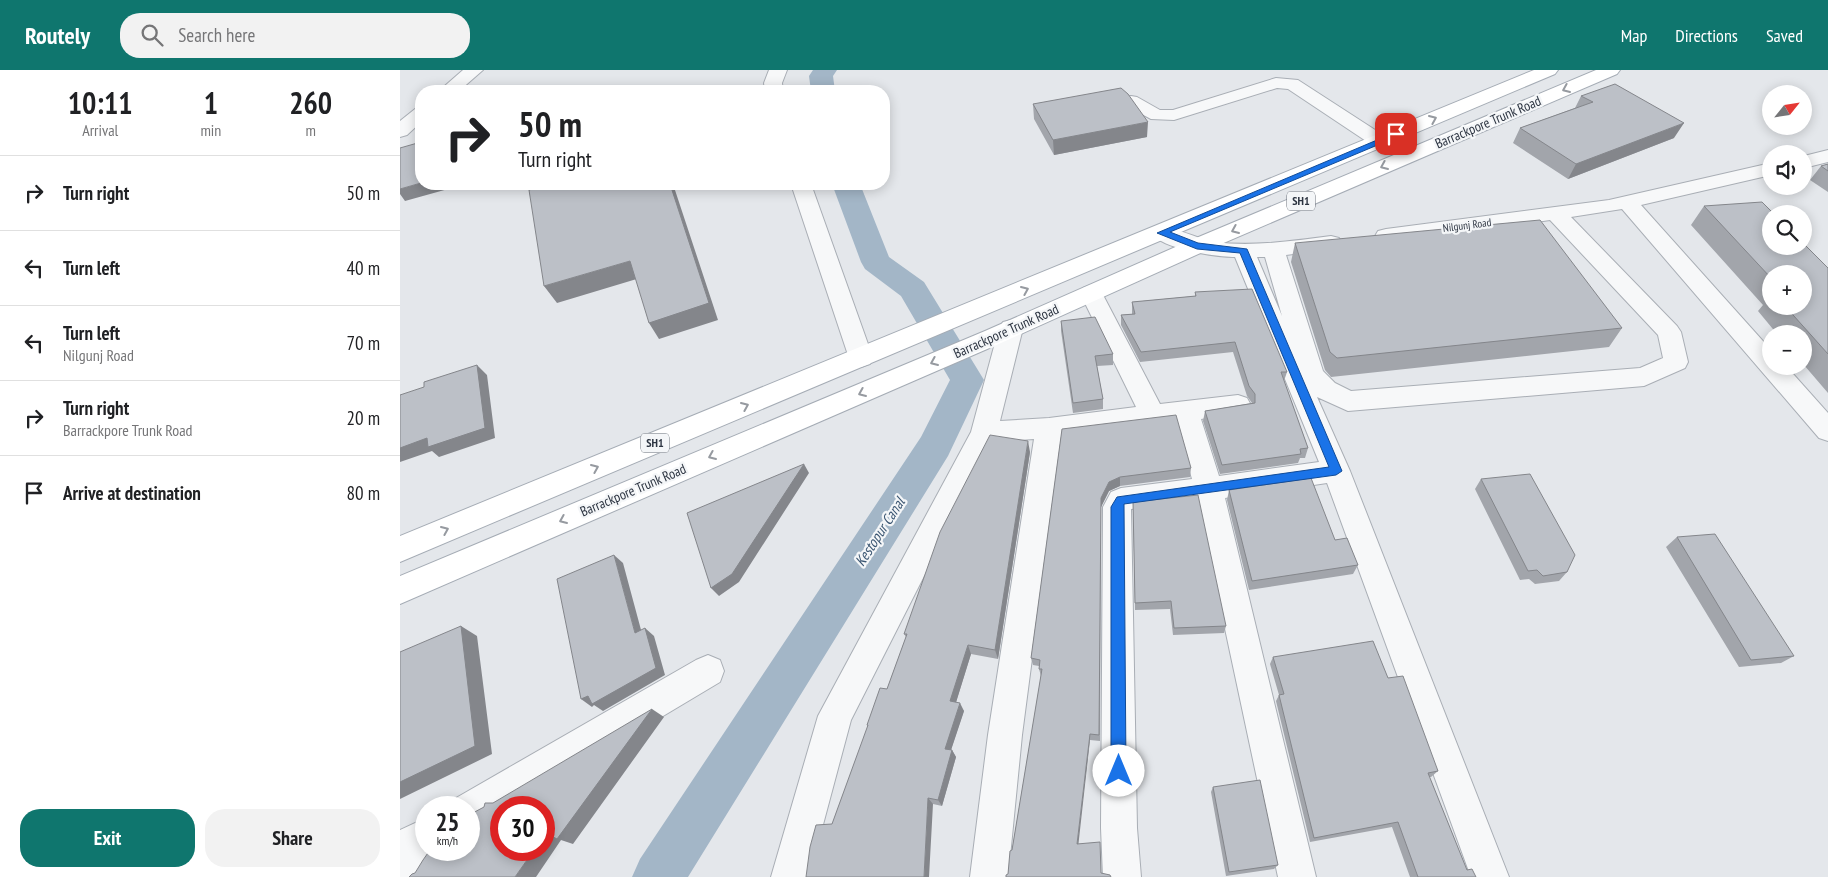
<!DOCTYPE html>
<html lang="en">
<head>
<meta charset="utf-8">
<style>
	:root { --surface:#fff; --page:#f2f2f2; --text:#202124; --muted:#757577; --line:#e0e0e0; --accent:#0f766e }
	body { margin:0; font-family:"PT Sans Narrow",sans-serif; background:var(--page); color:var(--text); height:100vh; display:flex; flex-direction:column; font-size:19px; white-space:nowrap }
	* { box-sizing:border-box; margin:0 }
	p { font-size:16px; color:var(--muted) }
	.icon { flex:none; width:28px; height:28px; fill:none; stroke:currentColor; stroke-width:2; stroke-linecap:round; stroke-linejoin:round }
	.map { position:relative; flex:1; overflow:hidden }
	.details { display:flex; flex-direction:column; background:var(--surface); width:400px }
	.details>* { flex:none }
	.hud { position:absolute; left:15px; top:15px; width:475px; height:105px; border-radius:20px; box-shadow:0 2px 12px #0003; background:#fff; color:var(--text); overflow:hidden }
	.needle { width:32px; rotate:60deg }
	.fabs { position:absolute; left:1362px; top:15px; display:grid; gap:10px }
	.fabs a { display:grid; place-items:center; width:50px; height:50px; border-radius:50%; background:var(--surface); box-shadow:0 2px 12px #0003; font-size:25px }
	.speed { position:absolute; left:15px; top:726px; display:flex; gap:10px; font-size:25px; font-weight:700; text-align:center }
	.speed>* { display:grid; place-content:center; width:65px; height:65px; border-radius:50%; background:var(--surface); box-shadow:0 2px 12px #0003; line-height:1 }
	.speed small { font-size:12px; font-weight:400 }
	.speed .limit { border:8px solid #d22; background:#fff; color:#111 }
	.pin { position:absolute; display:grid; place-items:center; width:42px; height:42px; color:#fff; margin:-21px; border-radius:10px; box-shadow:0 2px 8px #0006 }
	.me { position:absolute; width:55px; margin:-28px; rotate:0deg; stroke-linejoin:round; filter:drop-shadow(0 0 4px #0008) }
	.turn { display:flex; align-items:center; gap:18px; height:105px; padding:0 20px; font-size:22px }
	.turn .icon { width:65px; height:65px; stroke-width:2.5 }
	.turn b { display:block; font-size:35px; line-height:42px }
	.eta { display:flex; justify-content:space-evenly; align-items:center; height:85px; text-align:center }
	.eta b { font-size:30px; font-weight:600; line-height:35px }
	.cta { display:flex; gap:10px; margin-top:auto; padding:10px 20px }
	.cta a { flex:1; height:58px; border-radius:20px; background:var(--accent); color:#fff; font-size:20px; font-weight:600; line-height:58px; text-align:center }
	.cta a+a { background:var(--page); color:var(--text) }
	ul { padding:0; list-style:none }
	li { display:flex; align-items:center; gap:15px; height:75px; padding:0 20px; border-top:1px solid var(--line) }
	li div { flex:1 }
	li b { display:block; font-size:19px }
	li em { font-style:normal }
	header { display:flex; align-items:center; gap:30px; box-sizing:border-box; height:70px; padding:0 25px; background:var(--accent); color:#fff }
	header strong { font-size:24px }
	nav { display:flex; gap:28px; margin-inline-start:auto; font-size:18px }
	.search { width:350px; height:45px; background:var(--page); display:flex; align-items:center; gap:12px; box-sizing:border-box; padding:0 18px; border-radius:20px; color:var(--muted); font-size:19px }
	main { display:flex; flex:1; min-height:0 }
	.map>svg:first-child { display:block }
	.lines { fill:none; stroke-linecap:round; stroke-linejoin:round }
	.canal { fill:#a3b6c7; fill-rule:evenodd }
	.minor-casing { stroke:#a9aeb5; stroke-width:2 }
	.major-casing { stroke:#a5acb5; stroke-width:2 }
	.minor { fill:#f7f8f9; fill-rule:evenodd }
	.major { fill:#fff; fill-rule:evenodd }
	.wall { fill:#a2a5ab; fill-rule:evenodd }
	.shaded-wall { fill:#84868b }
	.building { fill:#bcc0c7; stroke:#84868b }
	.oneway { stroke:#969aa0 }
	.route { fill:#1a73e8; stroke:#114b97 }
	.labels { text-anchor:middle; stroke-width:4.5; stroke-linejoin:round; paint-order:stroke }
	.far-street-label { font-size:11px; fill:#2d3542; stroke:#f4f6f8 }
	.shield { fill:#f4f6f8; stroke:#696f79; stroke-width:1 }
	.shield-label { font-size:12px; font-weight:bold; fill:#2d3542 }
	.street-label { font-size:14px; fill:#2d3542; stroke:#f4f6f8 }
	.water-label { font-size:15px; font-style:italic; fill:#3b5672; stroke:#f4f6f8 }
</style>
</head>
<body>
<header>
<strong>Routely</strong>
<div class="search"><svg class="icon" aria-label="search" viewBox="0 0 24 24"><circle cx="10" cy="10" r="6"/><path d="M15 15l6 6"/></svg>Search here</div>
<nav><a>Map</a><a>Directions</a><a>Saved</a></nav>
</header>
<main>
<section class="details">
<div class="eta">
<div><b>10:11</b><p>Arrival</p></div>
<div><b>1</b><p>min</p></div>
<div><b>260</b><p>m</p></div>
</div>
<ul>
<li><svg class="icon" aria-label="right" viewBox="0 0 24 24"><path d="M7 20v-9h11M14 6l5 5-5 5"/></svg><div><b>Turn right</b></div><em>50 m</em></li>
<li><svg class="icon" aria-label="left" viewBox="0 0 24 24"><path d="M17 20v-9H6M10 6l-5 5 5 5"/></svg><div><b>Turn left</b></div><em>40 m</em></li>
<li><svg class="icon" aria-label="left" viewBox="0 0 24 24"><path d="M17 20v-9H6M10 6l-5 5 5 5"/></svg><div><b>Turn left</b><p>Nilgunj Road</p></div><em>70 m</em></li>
<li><svg class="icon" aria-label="right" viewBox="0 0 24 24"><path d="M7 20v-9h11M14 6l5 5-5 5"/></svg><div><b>Turn right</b><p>Barrackpore Trunk Road</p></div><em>20 m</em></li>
<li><svg class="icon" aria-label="arrive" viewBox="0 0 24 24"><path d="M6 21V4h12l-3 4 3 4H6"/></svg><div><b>Arrive at destination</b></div><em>80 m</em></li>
</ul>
<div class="cta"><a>Exit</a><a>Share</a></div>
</section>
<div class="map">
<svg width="1428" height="807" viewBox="0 0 1428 807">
	<rect width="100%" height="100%" fill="#e4e7eb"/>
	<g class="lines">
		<path class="canal" d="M413 0H437L433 6 435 21H411L409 6Z
			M432 114H460L489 187 524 212 584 310 548 386 288 807H232L240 789 521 367 550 310 501 226 465 199 461 192Z"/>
		<defs>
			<path id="minor" d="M63 0H83L59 21H39Z
				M369 0H387L382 13 383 21H365L364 13Z
				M876 8 898 10 986 67 988 71 986 75 979 77 972 75 888 19 877 18 774 50 751 49 725 35 722 31 725 27 731 26 737 27 760 40H773Z
				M21 38V52L7 65 0 67V51L15 39Z
				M1428 80V92L1404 98V86Z
				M1371 93V105L1241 135 1371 280V296H1386L1428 343V371L1419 368 1222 139 1171 147 1277 256 1281 262 1288 292 1285 298 1244 316 948 341 917 327 950 401 1109 807H1071L927 413 825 428 916 807H878L798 432 731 439 737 758 741 807H703L701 758 703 437 711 422 721 418 792 409 776 352 661 367 622 665 608 807H570L588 665 634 369 592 372 451 650 409 807H371L418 646 571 362 599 258 603 252 611 250 619 252 623 258 600 351 649 348 736 337 680 223 683 218 691 215 699 218 702 223 760 334 838 325 847 328 851 335 847 342 801 349 819 406 919 392 835 187C816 187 762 179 751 163L754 158C771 154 796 169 814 172 853 177 892 171 931 166L939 168 942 173 939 178 886 185 923 301 935 313 951 321 1240 298 1263 288 1258 265 1150 150 986 173 978 171 975 166 978 161 986 159 1209 130ZM857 187H865L882 246Z
				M391 114H411L473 288 470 294 461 297 452 294 449 288Z
				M308 585 320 590 324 601 320 612 109 738H101V742L69 759V738H52L56 728 296 590Z
				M26 748V780H49L34 807H0V760Z"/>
			<path id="major" d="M1134 0H1158L1155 4 0 492V466Z
				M1196 0H1220L1217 4 805 181 601 273 0 534V506L585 261 789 171Z"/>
		</defs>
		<use href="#minor" class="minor-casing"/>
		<use href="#major" class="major-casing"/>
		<use href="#minor" class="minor"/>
		<use href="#major" class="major"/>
	</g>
	<path class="wall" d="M1181 26 1274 68 1168 109 1113 73 1120 58 1175 38Z
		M633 34 747 67 654 85 634 49Z
		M1428 94V122L1410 110 1421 96Z
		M1304 136 1428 198V323L1404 295V264H1377L1358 241 1363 235 1291 155ZM1371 204 1404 236H1371Z
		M895 173 1222 258 1209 277 931 307 925 300 891 192Z
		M795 222 887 302 884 311 908 378 905 388H900L898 393 820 404 803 351 805 341 852 333 847 326 833 282 740 292 721 255V245L732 244V232L795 226Z
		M661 251 713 284V295L697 296 703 329V339L673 343 661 261Z
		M662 359 791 398 790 407 720 416 709 421 701 437 700 671 690 670 608 804 641 606 639 599V596L633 595 631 588Z
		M630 382 598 589 571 584 556 632 564 641 551 680H552L556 687 542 736 533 734 432 754 468 657 467 655 487 619 506 567 504 564Z
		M1081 409 1167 502 1159 511 1135 514 1129 509 1120 510 1075 419Z
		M829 420 935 470 958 495 953 504 849 520 827 430Z
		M733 432 826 556 824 563 773 565 770 539 735 540Z
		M1277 467 1394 586 1381 593 1339 597 1266 477Z
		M873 587 988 608 1038 701 1031 707H1029L1067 800 1076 807H1010L992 757 910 772 876 631 879 625 870 594Z
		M813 717 878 795 874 799 826 806 811 722Z"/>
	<path class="shaded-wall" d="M748 52 747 67 654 85 653 70Z
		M1284 53 1274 68 1168 109 1176 94Z
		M21 113V114H66L5 131 0 124V119Z
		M270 114H273L318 250 259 269 249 253Z
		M230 191 240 208 157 233 144 216Z
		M77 295 87 305 95 368 39 387 32 381 0 392V378Z
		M628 371 630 382 598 589 595 580Z
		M404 394 409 403 339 512 319 526 311 518Z
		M720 407V416L709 421 701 437 700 671 701 428 709 412Z
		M214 485 223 493 244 571 235 563Z
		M61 556 77 566 92 684 0 729V712Z
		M245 558 254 566 265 605 203 641 194 635 192 637 181 629Z
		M568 575 571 584 554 639 550 631Z
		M560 633 564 641 549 686 545 679Z
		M252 639 264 647 173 774 161 770 136 807H115L134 780H144V766Z
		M690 664V670L678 778 677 774Z
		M552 680 556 687 542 736 538 730Z
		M528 728 533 734 529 807H524Z"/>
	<path class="building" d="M1215 14 1284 53 1176 94 1120 58 1193 32 1181 26Z
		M721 18 728 24 748 52 653 70 633 34Z
		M21 72V113L0 119V78Z
		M1428 94V101L1421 96Z
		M135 114H270L309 233 249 253 230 191 144 216 129 120 136 118Z
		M1362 132 1374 144H1371V176H1404V174L1428 198V284L1385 236H1404V204H1371V208L1304 136Z
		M1140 150 1222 258 937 288 930 282 895 173Z
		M852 219 887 302H881L908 378 900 379 901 384 822 395 805 341 855 333V324L849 316 835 272 741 282 721 245 735 244 732 232 796 226 795 222Z
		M695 247 713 284 695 286 703 329 673 333 661 251Z
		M77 295 85 358 28 377 27 368 0 378V325L24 317V312Z
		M776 345 791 398 720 407 709 412 701 428 699 665 690 664 677 774 700 772 701 803 710 805 711 807H606V805L608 804 610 781 612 780 642 599H639L640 590 631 588 662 359Z
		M590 365 628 371 595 580 568 575 550 631 560 633 545 679 552 680 538 730 528 728 524 807H406L410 777 416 755 432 754 468 655H467L480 618 487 619 507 564H504L540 462Z
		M404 394 332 504 311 518 287 443Z
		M1130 404 1175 485 1167 502 1143 506 1137 500 1128 501 1081 409Z
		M911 408 935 470 947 468 958 495 852 511 829 420Z
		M798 425 826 556 774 558 771 531 735 533 733 432Z
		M1315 464 1394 586 1351 590 1277 467Z
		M214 485 235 563 245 558 256 598 192 634 188 626 181 629 157 509Z
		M61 556 75 676 0 712V582Z
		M973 571 988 608 1003 606 1038 701 1028 703 1067 800 1072 799 1076 807H1018L998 752 914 768 879 625 884 624 873 587Z
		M252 639 157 769 146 763 144 766V738H101V780H134L115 807H9L12 804 15 803 23 790 30 780H69V745L84 737 85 733H93Z
		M860 710 878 795 829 802 813 717Z"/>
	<defs><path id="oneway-chevron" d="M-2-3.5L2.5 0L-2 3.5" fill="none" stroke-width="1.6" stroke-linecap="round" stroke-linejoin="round" transform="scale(1.25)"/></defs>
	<g class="oneway">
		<use href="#oneway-chevron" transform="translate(1166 19) rotate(157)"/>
		<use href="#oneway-chevron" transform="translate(1033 49) rotate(-23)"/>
		<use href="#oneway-chevron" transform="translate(984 96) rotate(157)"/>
		<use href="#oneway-chevron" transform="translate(835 160) rotate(157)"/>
		<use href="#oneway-chevron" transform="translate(625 220) rotate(-23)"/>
		<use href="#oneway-chevron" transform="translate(534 292) rotate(157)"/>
		<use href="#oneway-chevron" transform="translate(462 323) rotate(157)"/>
		<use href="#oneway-chevron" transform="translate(345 336) rotate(-23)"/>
		<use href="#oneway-chevron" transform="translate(312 386) rotate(157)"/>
		<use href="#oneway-chevron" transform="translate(195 398) rotate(-23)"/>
		<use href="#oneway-chevron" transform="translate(163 450) rotate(157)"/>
		<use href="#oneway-chevron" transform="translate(45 460) rotate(-23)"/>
	</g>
	<path class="route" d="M996 62 1000 64 999 66 770 162 798 173 847 179 942 401 936 405 724 434 726 701 724 706 719 708 713 706 711 701V437L717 427 929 397 840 183 797 179 757 163Z"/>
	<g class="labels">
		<g class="far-street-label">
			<text transform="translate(1067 155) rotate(-7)" y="4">Nilgunj Road</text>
		</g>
		<g class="shield">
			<rect x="887" y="121.5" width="28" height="19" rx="4"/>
			<rect x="241" y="363.5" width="28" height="19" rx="4"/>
		</g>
		<g class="shield-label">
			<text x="901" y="135">SH1</text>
			<text x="255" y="377">SH1</text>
		</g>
		<g class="street-label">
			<text transform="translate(1088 52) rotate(-23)" y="5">Barrackpore Trunk Road</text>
			<text transform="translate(606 261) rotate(-24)" y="5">Barrackpore Trunk Road</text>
			<text transform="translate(233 420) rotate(-23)" y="5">Barrackpore Trunk Road</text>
		</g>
		<g class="water-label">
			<text transform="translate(480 462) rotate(-57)" y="5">Kestopur Canal</text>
		</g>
	</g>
</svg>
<div class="fabs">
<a><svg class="needle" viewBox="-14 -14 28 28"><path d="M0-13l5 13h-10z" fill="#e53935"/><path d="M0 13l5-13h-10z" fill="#757577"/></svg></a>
<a><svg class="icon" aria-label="sound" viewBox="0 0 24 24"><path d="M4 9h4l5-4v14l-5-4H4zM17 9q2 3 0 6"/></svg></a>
<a><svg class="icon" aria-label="search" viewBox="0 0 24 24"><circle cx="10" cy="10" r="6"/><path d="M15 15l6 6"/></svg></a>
<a>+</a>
<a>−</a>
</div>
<div class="speed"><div>25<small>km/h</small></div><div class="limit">30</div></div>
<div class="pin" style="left:996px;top:64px;background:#d93025"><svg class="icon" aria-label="arrive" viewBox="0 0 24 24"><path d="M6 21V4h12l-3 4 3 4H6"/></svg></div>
<svg class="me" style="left:719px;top:701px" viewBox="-20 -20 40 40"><circle r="19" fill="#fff"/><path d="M0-13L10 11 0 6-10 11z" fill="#1a73e8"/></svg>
<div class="hud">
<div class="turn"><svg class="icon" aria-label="right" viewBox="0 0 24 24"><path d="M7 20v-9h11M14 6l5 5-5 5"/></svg><div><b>50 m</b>Turn right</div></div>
</div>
</div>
</main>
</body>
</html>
